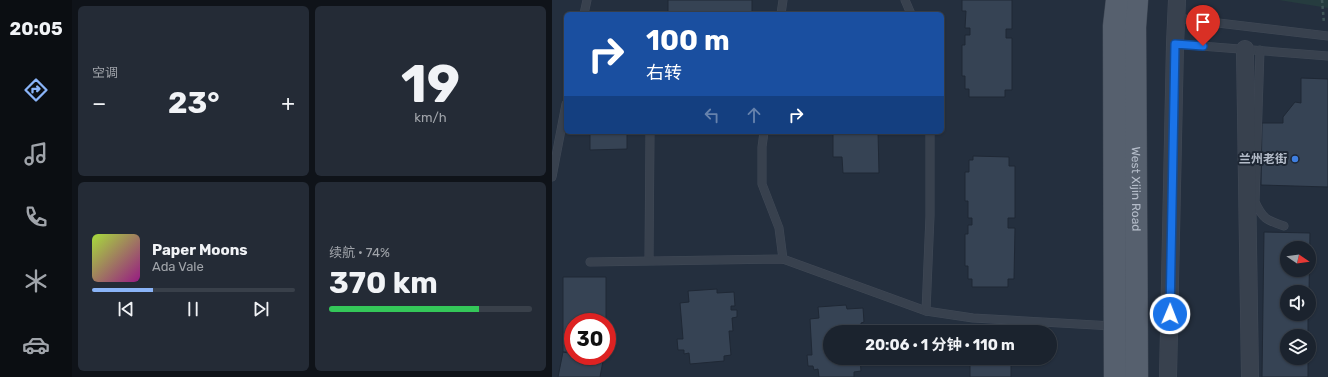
<!DOCTYPE html>
<html lang="zh">
<head>
<meta charset="utf-8">
<style>
  :root { --surface:#1b232e; --page:#242b36; --text:#f1f3f6; --muted:#a0a4aa; --line:#39404a; --accent:#8ab4f8 }
  body { margin:0; font-family:Rubik,"Noto Sans SC",sans-serif; background:var(--page); color:var(--text); height:100vh; display:flex; flex-direction:column; font-size:15px; white-space:nowrap }
  * { box-sizing:border-box; margin:0 }
  p { font-size:13px; color:var(--muted) }
  .icon { flex:none; width:22px; height:22px; fill:none; stroke:currentColor; stroke-width:2; stroke-linecap:round; stroke-linejoin:round }
  .map { position:relative; flex:1; overflow:hidden }
  .side { display:flex; flex-direction:column; gap:6px; padding:6px; background:#0f1319; width:480px }
  .side>* { flex:none }
  .hud { position:absolute; left:12px; top:12px; width:380px; height:122px; border-radius:6px; box-shadow:0 1px 3px #0004,0 0 0 1px var(--line); background:#1a4fa0; color:#fff; overflow:hidden }
  .needle { width:26px; rotate:103deg }
  .fabs { position:absolute; left:728px; top:241px; display:grid; gap:8px }
  .fabs a { display:grid; place-items:center; width:36px; height:36px; border-radius:50%; background:var(--surface); box-shadow:0 1px 3px #0004,0 0 0 1px var(--line); font-size:20px }
  .speed { position:absolute; left:12px; top:313px; display:flex; gap:8px; font-size:20px; font-weight:700; text-align:center }
  .speed>* { display:grid; place-content:center; width:52px; height:52px; border-radius:50%; background:var(--surface); box-shadow:0 1px 3px #0004,0 0 0 1px var(--line); line-height:1 }
  .speed .limit { border:6px solid #d22; background:#fff; color:#111 }
  .pin { position:absolute; display:grid; place-items:center; width:34px; height:34px; color:#fff; margin:-41px -17px; border-radius:50% 50% 50% 0; rotate:-45deg; box-shadow:0 0 4px #0007 }
  .pin .icon { rotate:45deg }
  .me { position:absolute; width:44px; margin:-22px; rotate:1deg; stroke-linejoin:round; filter:drop-shadow(0 0 3px #0008) }
  .turn { display:flex; align-items:center; gap:14px; height:84px; padding:0 16px; font-size:18px }
  .turn .icon { width:52px; height:52px; stroke-width:2.5 }
  .turn b { display:block; font-size:28px; line-height:34px }
  .lanes { display:flex; align-items:center; height:38px; padding:0 16px; background:#0003; justify-content:center; gap:20px; direction:ltr }
  .lanes .off { opacity:.35 }
  .big { font-size:30px; font-weight:700; line-height:1.1 }
  .side .card { flex:1; display:flex; flex-direction:column; justify-content:center; gap:6px; min-width:0; padding:0 14px; border-radius:6px; background:var(--page) }
  .side .dial { align-items:center; gap:0 }
  .dial b { font-size:52px; line-height:1 }
  .song { display:flex; align-items:center; gap:12px }
  .cover { width:48px; height:48px; border-radius:6px; background:linear-gradient(135deg,hsl(80 70% 55%),hsl(310 70% 35%)) }
  .played { height:4px; border-radius:2px; background:linear-gradient(90deg,var(--accent) 30%,var(--line) 30%) }
  .keys { display:flex; justify-content:space-around; direction:ltr }
  .heat { display:flex; justify-content:space-between; align-items:center; font-size:22px; direction:ltr }
  .charge { height:6px; border-radius:3px; background:linear-gradient(90deg,#34c759 74%,var(--line) 0) }
  .side .tiles { flex:1; display:grid; gap:6px; grid-template-columns:repeat(2,1fr) }
  .trip { position:absolute; left:271px; top:325px; width:234px; height:40px; border-radius:20px; background:var(--surface); box-shadow:0 1px 3px #0004,0 0 0 1px var(--line); font-weight:700; line-height:40px; text-align:center }
  main { display:flex; flex:1; min-height:0 }
  .tab-bar { display:flex; flex-direction:column; width:72px; justify-content:space-around; align-items:center; background:#0b0e12; color:var(--muted) }
  .tab-bar .icon { width:28px; height:28px }
  .tab-bar .current { color:var(--accent) }
  .tab-bar b { font-size:18px; color:var(--text) }
  .map>svg:first-child { display:block }
</style>
</head>
<body>
<main>
<nav class="tab-bar">
<b>20:05</b>
<svg class="icon current" aria-label="directions" viewBox="0 0 24 24"><path d="M12 3l9 9-9 9-9-9zM9 14v-3h6M13 9l2 2-2 2"/></svg>
<svg class="icon" aria-label="music" viewBox="0 0 24 24"><path d="M9 18V5l10-2v13"/><circle cx="6" cy="18" r="3"/><circle cx="16" cy="16" r="3"/></svg>
<svg class="icon" aria-label="phone" viewBox="0 0 24 24"><path d="M5 4h4l2 5-3 2q2 4 5 5l2-3 5 2v4C11 20 4 13 5 4z"/></svg>
<svg class="icon" aria-label="climate" viewBox="0 0 24 24"><path d="M12 3v18M4 7l16 10M4 17L20 7"/></svg>
<svg class="icon" aria-label="car" viewBox="0 0 24 24"><path d="M5 17H2v-5l4-1 3-4h7l3 4 3 1v5h-3M9 17h6M6 11h13"/><circle cx="7" cy="17" r="2"/><circle cx="17" cy="17" r="2"/></svg>
</nav>
<section class="side">
<div class="tiles">
<div class="card"><p>空调</p>
<div class="heat"><a>−</a><b class="big">23°</b><a>+</a></div>
</div>
<div class="card dial"><b>19</b><p>km/h</p></div>
<div class="card">
<div class="song"><i class="cover"></i><div><b>Paper Moons</b><p>Ada Vale</p></div></div>
<div class="played"></div>
<div class="keys"><svg class="icon" aria-label="previous" viewBox="0 0 24 24"><path d="M18 5L8 12l10 7zM5 5v14"/></svg><svg class="icon" aria-label="pause" viewBox="0 0 24 24"><path d="M8 5v14M16 5v14"/></svg><svg class="icon" aria-label="next" viewBox="0 0 24 24"><path d="M6 5l10 7-10 7zM19 5v14"/></svg></div>
</div>
<div class="card"><p>续航 · 74%</p><b class="big">370 km</b><div class="charge"></div></div>
</div>
</section>
<div class="map">
<svg width="776" height="377" viewBox="0 0 776 377">
  <rect width="100%" height="100%" fill="#242f3e"/>
  <!-- green -->
  <polygon fill="#263c3f" points="727,0 776,0 776,8"/>
  <!-- building -->
  <g fill="#364354" stroke="#1f2835" fill-rule="evenodd">
    <rect x="116" y="0" width="84" height="14"/>
    <polygon points="410,0 460,0 460,29 454,29 454,38 460,38 460,90 453,90 453,97 417,97 417,89 413,89 413,76 410,76 410,45 413,45 413,35 418,35 418,28 413,28 414,11 410,11"/>
    <polygon points="749,78 776,79 776,187 709,185 710,123 731,123 731,117 743,102 749,103"/>
    <polygon points="38,132 75,132 75,149 38,150"/>
    <polygon points="281,132 326,132 327,173 291,173 290,157 281,157"/>
    <polygon points="421,156 457,157 457,166 463,166 463,218 456,218 456,228 463,228 462,279 456,279 456,287 420,287 420,279 416,279 416,266 413,266 413,234 416,234 416,225 420,225 420,218 416,218 416,201 413,201 413,172 417,172 417,160 421,160"/>
    <path d="M712 232 758 233 757 292H735V314H756V336H735V358H756V377H710ZM735 248H757V270H735Z"/>
    <polygon points="11,277 54,277 54,322 21,322 21,352 11,352"/>
    <polygon points="165,289 165,293 182,292 183,306 179,306 179,310 185,310 185,317 180,318 181,331 177,331 179,355 172,356 172,361 138,364 137,353 132,354 132,350 126,350 125,339 131,339 128,303 137,302 136,291"/>
    <polygon points="294,305 295,309 311,308 312,322 309,323 309,326 314,326 315,332 278,332 278,358 308,358 309,371 302,372 302,377 267,377 266,369 262,370 261,366 256,366 255,355 260,355 258,319 267,318 266,307"/>
    <polygon points="11,352 21,354 21,356 29,356 51,361 48,377 6,377"/>
    <rect x="418" y="358" width="41" height="19"/>
  </g>
  <g fill="none" stroke-linecap="round" stroke-linejoin="round">
    <!-- lane casing -->
    <g stroke="#414a57" stroke-width="9">
      <g id="lane">
        <polyline points="353,0 359,14"/>
        <polyline points="32,14 35,0"/>
        <polyline points="229,14 231,0"/>
        <polyline points="624,18 776,36"/>
        <polyline points="623,44 776,56"/>
        <path d="M708 50 703 202C711 219 714 220 732 226"/>
        <polyline points="212,132 210,147 210,184 227,228 231,259"/>
        <polyline points="0,177 14,104"/>
        <polyline points="97,260 98,132"/>
        <polyline points="38,262 231,259 374,311 421,318 561,326"/>
        <polyline points="374,311 378,216 378,132"/>
      </g>
    </g>
    <!-- street casing -->
    <g stroke="#414a57" stroke-width="18">
      <g id="street">
        <polyline points="693,49 698,377"/>
        <polyline points="616,377 623,44 625,0"/>
      </g>
    </g>
    <!-- primary casing -->
    <g stroke="#414a57" stroke-width="23">
      <g id="primary">
        <path id="s1" d="M585 0 583 27 585 377"/>
        <polyline points="563,377 562,26 565,0"/>
      </g>
    </g>
    <!-- path -->
    <polyline stroke="#3f5557" stroke-width="2.5" stroke-dasharray="3 3" stroke-linecap="butt" points="770,0 772,23"/>
    <!-- lane -->
    <use href="#lane" stroke="#38414e" stroke-width="8"/>
    <!-- street -->
    <use href="#street" stroke="#38414e" stroke-width="17"/>
    <!-- primary -->
    <use href="#primary" stroke="#56606e" stroke-width="22"/>
  </g>
  <g fill="none" stroke-linecap="round" stroke-linejoin="round">
    <!-- route casing -->
    <g stroke="#114b97" stroke-width="10">
      <polyline id="route" points="618,314 623,44 651,46"/>
    </g>
    <!-- route -->
    <use href="#route" stroke="#1a73e8" stroke-width="7"/>
  </g>
  <!-- markers -->
  <circle fill="#3f7fe0" stroke="#1d2633" stroke-width="1.5" cx="743" cy="159" r="4"/>
  <g text-anchor="middle" stroke-width="4" stroke-linejoin="round" paint-order="stroke">
    <!-- poi labels -->
    <g font-size="12" font-weight="bold" fill="#b4bcc9" stroke="#1d2633" text-anchor="end">
      <text x="735" y="163">兰州老街</text>
    </g>
    <!-- street labels -->
    <g font-size="12" fill="#b4bcc9" stroke="#1d2633">
      <text dy="4" stroke="none"><textPath href="#s1" startOffset="189">West Xijin Road</textPath></text>
    </g>
  </g>
</svg>
<div class="fabs">
<a><svg class="needle" viewBox="-14 -14 28 28"><path d="M0-13l5 13h-10z" fill="#e53935"/><path d="M0 13l5-13h-10z" fill="#a0a4aa"/></svg></a>
<a><svg class="icon" aria-label="sound" viewBox="0 0 24 24"><path d="M4 9h4l5-4v14l-5-4H4zM17 9q2 3 0 6"/></svg></a>
<a><svg class="icon" aria-label="layers" viewBox="0 0 24 24"><path d="M12 4l9 5-9 5-9-5zM3 14l9 5 9-5"/></svg></a>
</div>
<div class="speed"><div class="limit">30</div></div>
<div class="pin" style="left:651px;top:46px;background:#d93025"><svg class="icon" aria-label="arrive" viewBox="0 0 24 24"><path d="M6 21V4h12l-3 4 3 4H6"/></svg></div>
<svg class="me" style="left:618px;top:314px" viewBox="-20 -20 40 40"><circle r="17" fill="#1a73e8" stroke="#fff" stroke-width="3"/><path d="M0-11L8 9 0 5-8 9z" fill="#fff"/></svg>
<div class="trip">20:06 · 1 分钟 · 110 m</div>
<div class="hud">
<div class="turn"><svg class="icon" aria-label="right" viewBox="0 0 24 24"><path d="M7 20v-9h11M14 6l5 5-5 5"/></svg><div><b>100 m</b>右转</div></div>
<div class="lanes"><svg class="icon off" aria-label="left" viewBox="0 0 24 24"><path d="M17 20v-9H6M10 6l-5 5 5 5"/></svg><svg class="icon off" aria-label="ahead" viewBox="0 0 24 24"><path d="M12 20V5M6 11l6-6 6 6"/></svg><svg class="icon" aria-label="right" viewBox="0 0 24 24"><path d="M7 20v-9h11M14 6l5 5-5 5"/></svg></div>
</div>
</div>
</main>
</body>
</html>
